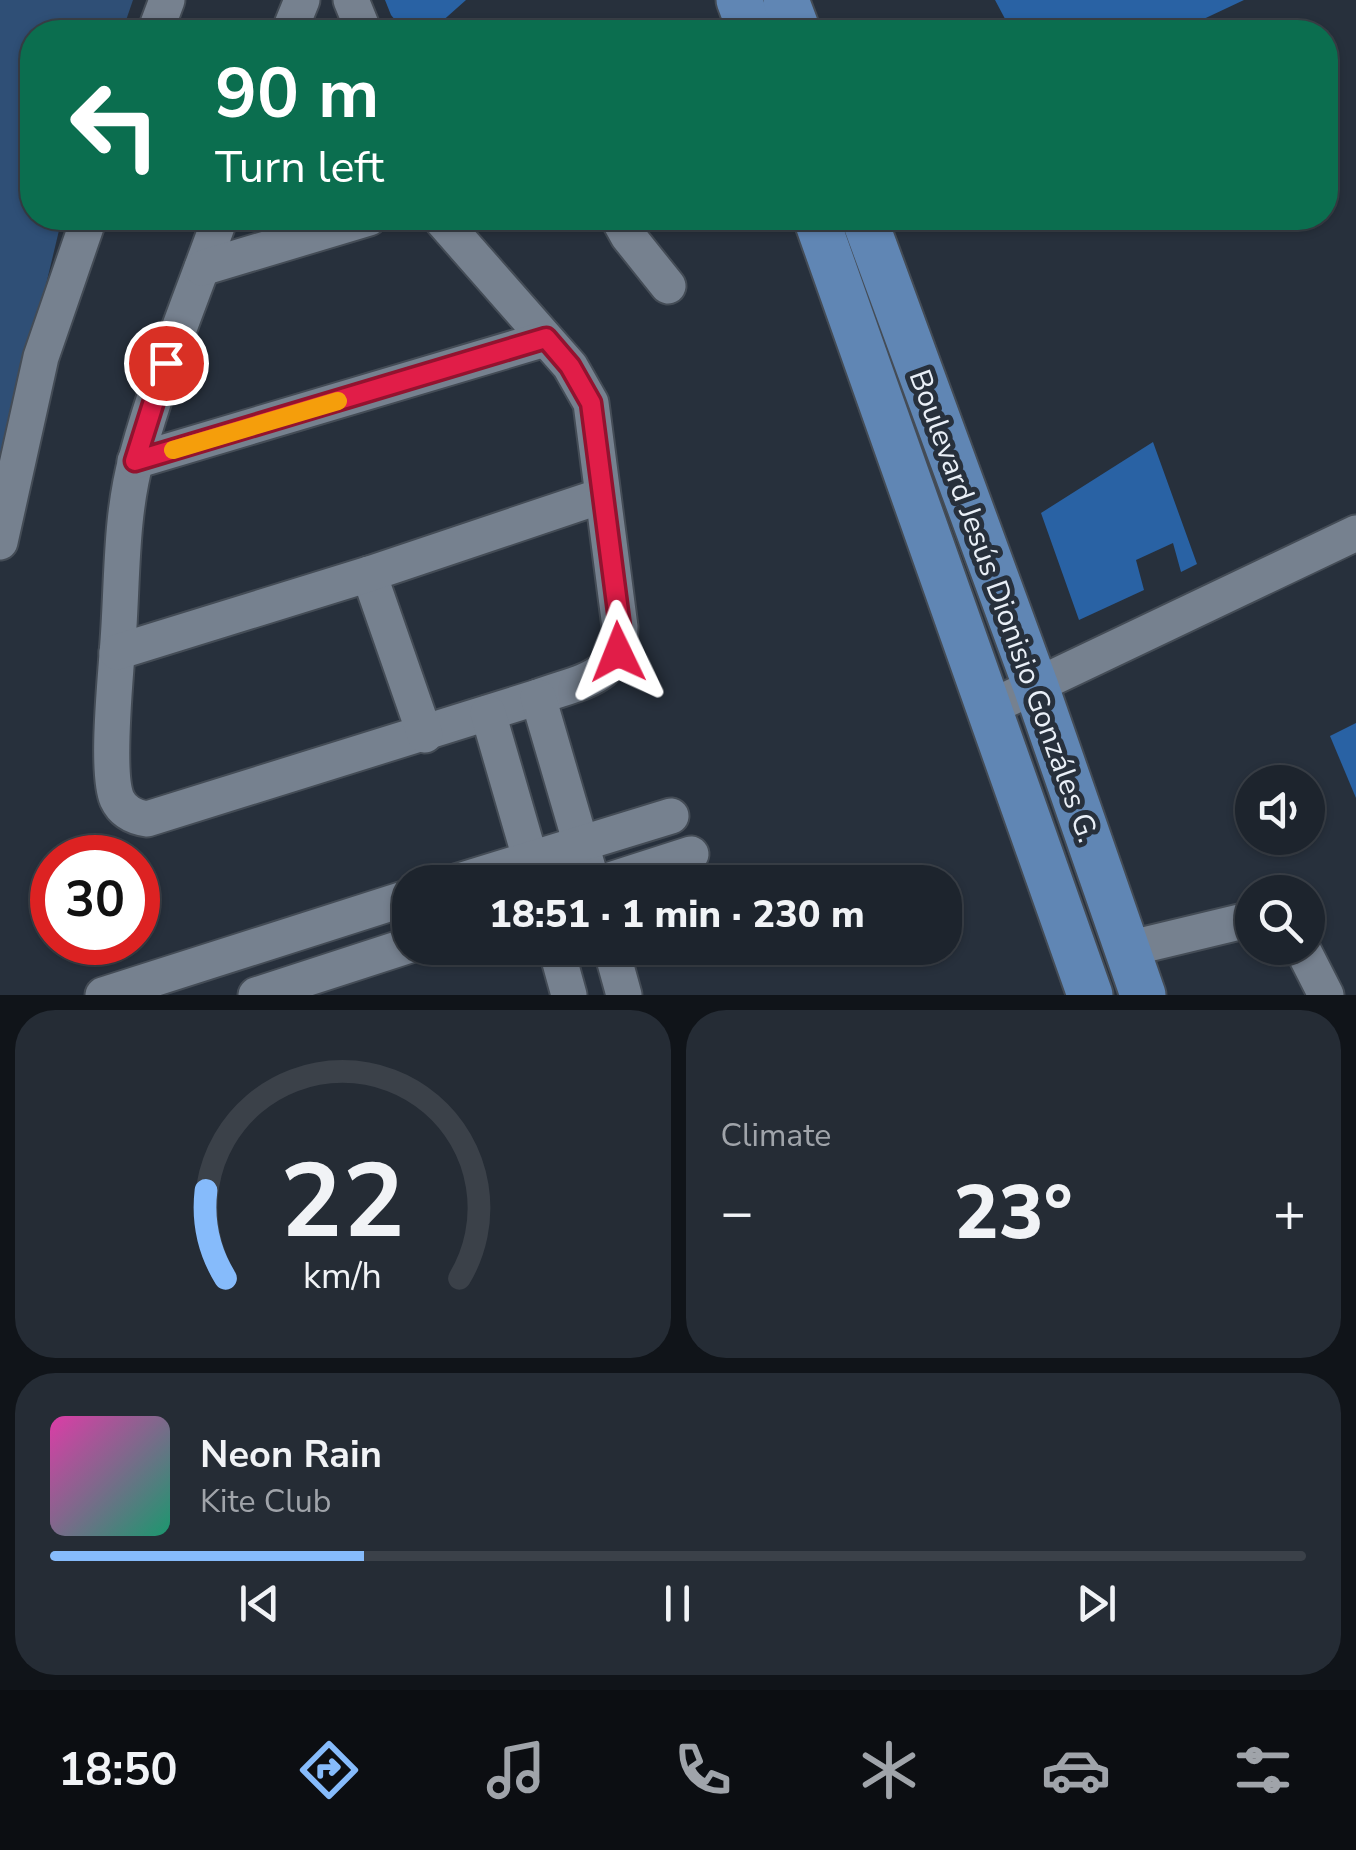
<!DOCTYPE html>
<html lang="en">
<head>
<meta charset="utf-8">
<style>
  :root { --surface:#1d242d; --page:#252c35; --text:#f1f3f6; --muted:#a0a4aa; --line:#3b4149; --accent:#86bbfb }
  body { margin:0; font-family:"Nunito Sans",sans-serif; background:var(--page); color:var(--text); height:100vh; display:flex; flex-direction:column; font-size:38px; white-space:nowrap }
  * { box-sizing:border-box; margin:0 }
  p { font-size:32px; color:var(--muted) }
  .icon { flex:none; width:55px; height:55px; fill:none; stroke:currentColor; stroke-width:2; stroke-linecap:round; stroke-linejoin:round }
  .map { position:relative; height:995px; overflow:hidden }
  .sheet { display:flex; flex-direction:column; gap:15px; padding:15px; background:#101419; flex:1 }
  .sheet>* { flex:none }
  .top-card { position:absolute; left:20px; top:20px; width:1318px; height:210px; border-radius:40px; box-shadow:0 2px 8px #0004,0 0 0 2px var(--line); background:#0b6e4f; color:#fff; overflow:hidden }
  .controls { position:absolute; left:1235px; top:765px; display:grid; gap:20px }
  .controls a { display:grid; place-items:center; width:90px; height:90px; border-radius:50%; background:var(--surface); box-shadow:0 2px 8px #0004,0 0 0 2px var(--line); font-size:50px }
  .speed { position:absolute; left:30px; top:835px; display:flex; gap:20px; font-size:50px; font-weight:700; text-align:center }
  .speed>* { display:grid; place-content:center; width:130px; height:130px; border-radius:50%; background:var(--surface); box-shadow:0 2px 8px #0004,0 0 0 2px var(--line); line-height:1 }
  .speed .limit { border:15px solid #d22; background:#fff; color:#111 }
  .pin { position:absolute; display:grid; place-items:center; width:85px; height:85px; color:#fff; margin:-42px; border:5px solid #fff; border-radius:50%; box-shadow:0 2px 10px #0007 }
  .me { position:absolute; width:110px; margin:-55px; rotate:358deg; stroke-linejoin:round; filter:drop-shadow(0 0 8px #0008) }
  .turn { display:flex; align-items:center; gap:35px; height:210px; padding:0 30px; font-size:45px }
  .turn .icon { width:130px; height:130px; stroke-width:2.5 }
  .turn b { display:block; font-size:70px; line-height:85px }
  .big { font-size:75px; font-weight:800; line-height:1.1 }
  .sheet .widget { flex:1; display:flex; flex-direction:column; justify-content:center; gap:15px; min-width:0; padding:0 35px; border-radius:40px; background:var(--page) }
  .sheet .dial { align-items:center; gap:0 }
  .dial svg { height:260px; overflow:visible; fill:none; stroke:var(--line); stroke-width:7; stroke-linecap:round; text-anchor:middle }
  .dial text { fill:var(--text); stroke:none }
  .song { display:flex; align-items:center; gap:30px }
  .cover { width:120px; height:120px; border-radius:15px; background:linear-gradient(135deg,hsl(320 70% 55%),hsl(160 70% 35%)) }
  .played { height:10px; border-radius:5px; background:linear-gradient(90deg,var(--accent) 25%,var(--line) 25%) }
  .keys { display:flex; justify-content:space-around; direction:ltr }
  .heat { display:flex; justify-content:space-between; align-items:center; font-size:55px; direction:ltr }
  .sheet .tiles { flex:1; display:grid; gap:15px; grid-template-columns:1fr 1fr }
  .widget:last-child { grid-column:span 2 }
  .trip { position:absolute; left:392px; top:865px; width:570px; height:100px; border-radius:40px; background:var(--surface); box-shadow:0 2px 8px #0004,0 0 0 2px var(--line); font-weight:800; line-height:100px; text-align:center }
  .tabs { display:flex; height:160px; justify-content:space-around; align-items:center; background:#0c0e12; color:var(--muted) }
  .tabs .icon { width:70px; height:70px }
  .tabs .active { color:var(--accent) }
  .tabs b { font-size:45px; color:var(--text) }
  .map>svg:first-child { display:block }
</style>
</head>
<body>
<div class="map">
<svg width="1356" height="995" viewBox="0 0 1356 995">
  <rect width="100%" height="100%" fill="#27303c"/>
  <!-- green -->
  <polygon fill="#2f4f76" points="0,0 133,0 122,32 32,32 32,218 62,218 0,476"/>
  <!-- building -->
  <g fill="#2962a4">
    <polygon points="385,0 466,0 430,32 405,32 391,15"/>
    <polygon points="995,0 1244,0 1176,32 1012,32"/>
    <polygon points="1153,442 1197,564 1181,572 1173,543 1136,560 1144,590 1079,620 1041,513"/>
    <polygon points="1356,723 1356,798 1330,736"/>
  </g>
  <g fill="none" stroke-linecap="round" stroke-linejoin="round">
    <!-- minor casing -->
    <g stroke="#444c56" stroke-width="39">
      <g id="minor">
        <polyline points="351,0 364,32"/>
        <polyline points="155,32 167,0"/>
        <polyline points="289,32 302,0"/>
        <path d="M220 218C192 297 159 375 137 456 119 520 123 588 117 654 115 684 106 773 117 799 123 812 134 817 147 819L538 697C580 681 620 680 620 627L591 403 570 366 440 218"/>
        <polyline points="618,218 628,236 668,286"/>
        <polyline points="202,268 369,218"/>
        <polyline points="135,461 545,339"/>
        <polyline points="0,542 41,357 89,218"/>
        <polyline points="369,574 425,735"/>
        <polyline points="117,652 369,574 601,496"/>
        <polyline points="538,697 592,882"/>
        <polyline points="987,709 1356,533"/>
        <polyline points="488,713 537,882"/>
        <polyline points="456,882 671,816"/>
        <polyline points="604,882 691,854"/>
        <polyline points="556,948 569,995"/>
        <polyline points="611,948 624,995"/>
        <polyline points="1302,948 1326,995"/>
        <polyline points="1127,949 1252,919"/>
        <polyline points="103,995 410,897"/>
        <polyline points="256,995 410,945"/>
      </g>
    </g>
    <!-- major casing -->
    <g stroke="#444c56" stroke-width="49">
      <g id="major">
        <polyline points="739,0 751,32"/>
        <polyline points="786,0 798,32"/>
        <polyline points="816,218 1090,995"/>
        <polyline points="864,218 1036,687 1143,995"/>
      </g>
    </g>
    <!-- minor -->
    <use href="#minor" stroke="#76818f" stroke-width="35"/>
    <!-- major -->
    <use href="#major" stroke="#6086b4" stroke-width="45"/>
  </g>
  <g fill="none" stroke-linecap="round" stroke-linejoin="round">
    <!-- route casing -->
    <g stroke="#92132f" stroke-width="25">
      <polyline id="route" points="166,363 135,461 546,338 570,366 591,403 620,627 618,652"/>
    </g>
    <!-- route -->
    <use href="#route" stroke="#e11d48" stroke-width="18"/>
    <!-- slow -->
    <polyline stroke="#f59e0b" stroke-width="18" points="173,450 338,401"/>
  </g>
  <g text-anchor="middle" stroke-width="10" stroke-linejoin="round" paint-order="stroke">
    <!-- street labels -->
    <g font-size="30" fill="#e9eff7" stroke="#27303c">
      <text transform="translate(1004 606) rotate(70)" y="10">Boulevard Jesús Dionisio Gonzáles G.</text>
    </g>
  </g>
</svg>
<div class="controls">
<a><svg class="icon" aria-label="sound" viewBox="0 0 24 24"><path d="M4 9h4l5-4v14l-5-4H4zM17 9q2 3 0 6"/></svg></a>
<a><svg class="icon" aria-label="search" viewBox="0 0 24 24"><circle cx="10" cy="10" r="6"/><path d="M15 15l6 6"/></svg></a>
</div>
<div class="speed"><div class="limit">30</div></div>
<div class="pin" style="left:166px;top:363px;background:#d93025"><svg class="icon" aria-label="arrive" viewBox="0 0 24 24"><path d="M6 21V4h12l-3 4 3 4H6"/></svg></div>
<svg class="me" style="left:618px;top:652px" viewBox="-20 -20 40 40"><path d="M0-17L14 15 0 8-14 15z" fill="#e11d48" stroke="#fff" stroke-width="4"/></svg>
<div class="trip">18:51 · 1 min · 230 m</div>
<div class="top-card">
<div class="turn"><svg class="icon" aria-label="left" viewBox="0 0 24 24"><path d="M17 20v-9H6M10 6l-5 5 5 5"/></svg><div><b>90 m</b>Turn left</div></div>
</div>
</div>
<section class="sheet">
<div class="tiles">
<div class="widget dial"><svg viewBox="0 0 100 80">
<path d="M14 69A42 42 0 1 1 86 69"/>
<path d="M14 69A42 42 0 0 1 8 42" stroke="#86bbfb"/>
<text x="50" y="56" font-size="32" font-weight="700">22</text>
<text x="50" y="72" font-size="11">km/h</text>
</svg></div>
<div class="widget"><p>Climate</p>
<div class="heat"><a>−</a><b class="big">23°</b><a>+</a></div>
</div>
<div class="widget">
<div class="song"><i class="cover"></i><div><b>Neon Rain</b><p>Kite Club</p></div></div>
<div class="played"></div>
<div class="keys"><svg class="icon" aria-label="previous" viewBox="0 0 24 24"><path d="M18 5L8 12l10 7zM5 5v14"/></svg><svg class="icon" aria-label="pause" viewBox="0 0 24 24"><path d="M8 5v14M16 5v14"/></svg><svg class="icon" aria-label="next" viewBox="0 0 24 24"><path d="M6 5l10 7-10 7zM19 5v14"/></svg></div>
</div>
</div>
</section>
<nav class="tabs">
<b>18:50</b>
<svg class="icon active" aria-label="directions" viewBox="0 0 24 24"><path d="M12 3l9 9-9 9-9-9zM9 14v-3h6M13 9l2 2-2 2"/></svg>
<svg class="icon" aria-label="music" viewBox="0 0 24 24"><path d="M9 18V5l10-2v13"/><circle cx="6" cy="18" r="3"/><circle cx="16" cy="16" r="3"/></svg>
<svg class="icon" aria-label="phone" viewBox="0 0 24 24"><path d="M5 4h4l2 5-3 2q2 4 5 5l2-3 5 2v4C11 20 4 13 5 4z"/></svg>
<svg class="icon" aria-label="climate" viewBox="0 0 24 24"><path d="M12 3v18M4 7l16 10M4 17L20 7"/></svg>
<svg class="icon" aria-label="car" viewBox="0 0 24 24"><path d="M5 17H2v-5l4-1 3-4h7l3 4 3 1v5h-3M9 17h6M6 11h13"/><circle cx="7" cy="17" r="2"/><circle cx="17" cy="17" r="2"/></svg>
<svg class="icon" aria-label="filters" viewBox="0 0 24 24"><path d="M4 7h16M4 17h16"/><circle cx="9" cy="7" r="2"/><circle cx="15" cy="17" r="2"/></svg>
</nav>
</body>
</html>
